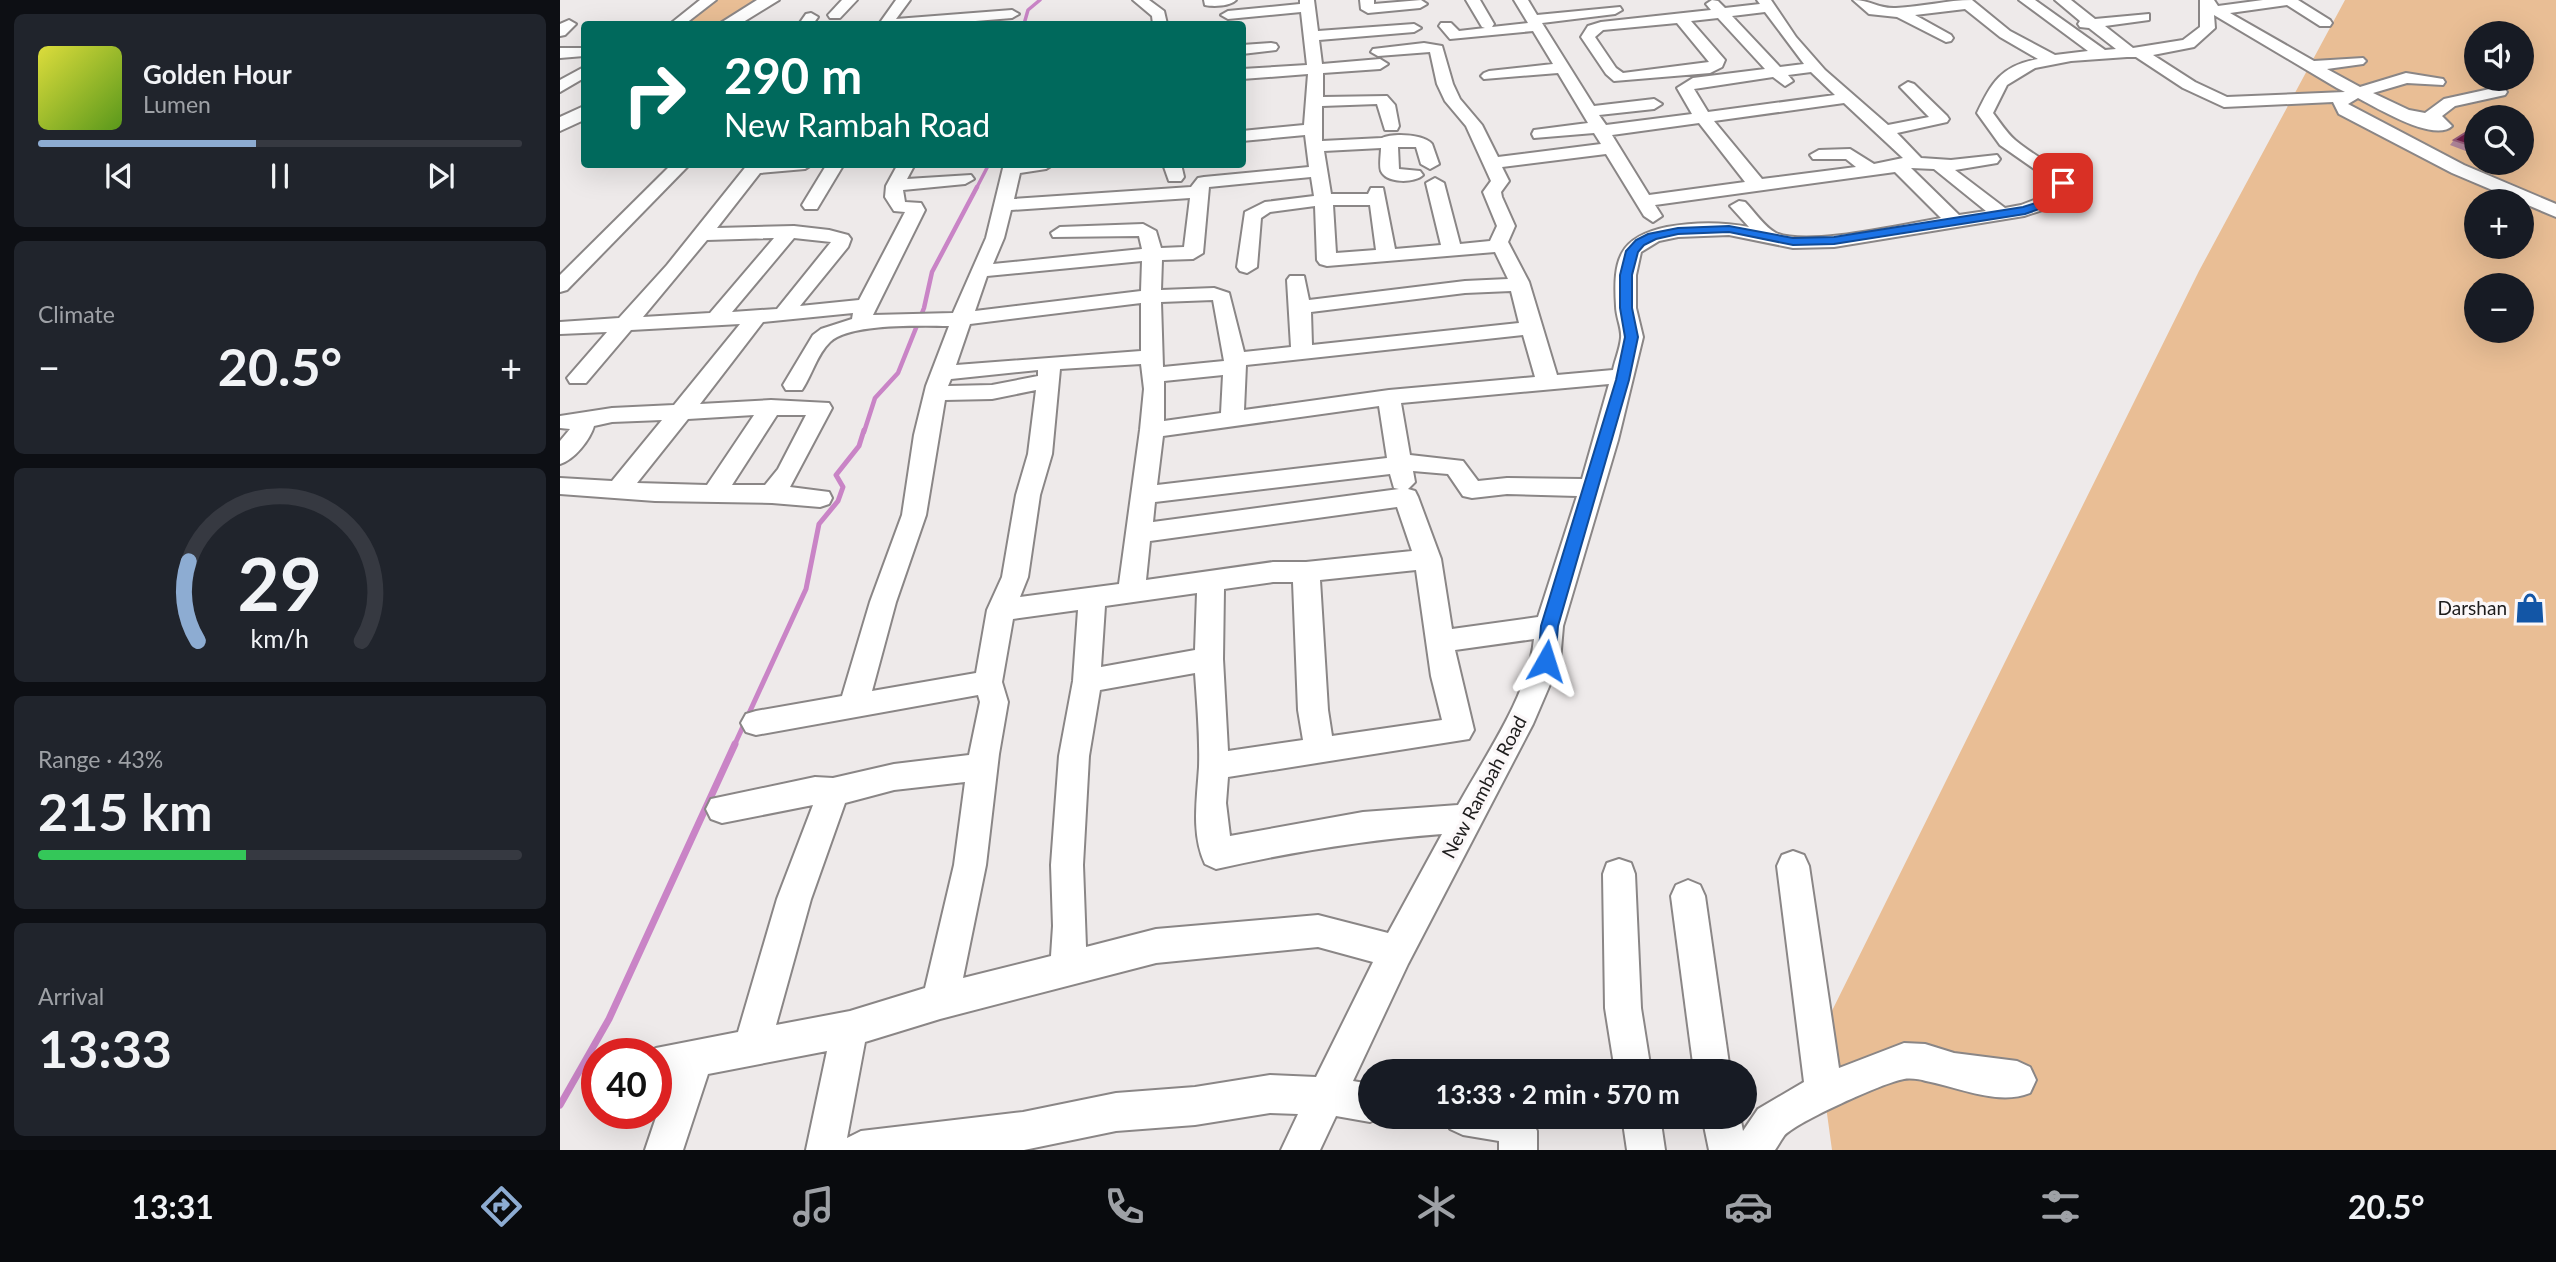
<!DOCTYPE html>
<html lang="en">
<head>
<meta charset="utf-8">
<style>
  :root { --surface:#171b24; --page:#20242c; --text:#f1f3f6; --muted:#9ea1a6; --line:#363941; --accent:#8dacd2 }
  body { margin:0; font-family:Lato,sans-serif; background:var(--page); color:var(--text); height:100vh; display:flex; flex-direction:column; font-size:26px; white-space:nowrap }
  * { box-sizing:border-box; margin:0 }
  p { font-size:23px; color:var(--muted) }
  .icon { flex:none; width:38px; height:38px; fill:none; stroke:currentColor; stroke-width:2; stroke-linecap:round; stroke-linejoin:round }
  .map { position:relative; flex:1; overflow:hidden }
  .sheet { display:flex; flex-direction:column; gap:14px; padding:14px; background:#0d0f14; width:560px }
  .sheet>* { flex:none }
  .top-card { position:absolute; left:21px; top:21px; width:665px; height:147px; border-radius:7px; box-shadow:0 7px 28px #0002; background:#00695c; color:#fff; overflow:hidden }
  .buttons { position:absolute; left:1904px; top:21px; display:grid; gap:14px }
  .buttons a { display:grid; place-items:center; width:70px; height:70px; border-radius:50%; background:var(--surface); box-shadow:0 7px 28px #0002; font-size:35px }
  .speed { position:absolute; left:21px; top:1038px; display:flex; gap:14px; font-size:35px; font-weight:700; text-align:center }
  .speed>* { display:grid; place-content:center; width:91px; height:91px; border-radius:50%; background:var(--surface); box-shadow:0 7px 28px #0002; line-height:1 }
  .speed .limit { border:10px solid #d22; background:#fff; color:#111 }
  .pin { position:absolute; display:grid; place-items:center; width:60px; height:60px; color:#fff; margin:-30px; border-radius:14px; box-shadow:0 4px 10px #0006 }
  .me { position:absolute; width:77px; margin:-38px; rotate:6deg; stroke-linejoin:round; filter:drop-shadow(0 0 5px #0008) }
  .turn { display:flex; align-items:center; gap:24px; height:147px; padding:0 28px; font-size:32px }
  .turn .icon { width:91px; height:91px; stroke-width:2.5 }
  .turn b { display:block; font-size:49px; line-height:60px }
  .big { font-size:52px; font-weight:700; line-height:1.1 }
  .sheet .card { flex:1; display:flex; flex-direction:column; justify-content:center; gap:10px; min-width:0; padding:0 24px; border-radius:10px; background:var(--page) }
  .sheet .dial { align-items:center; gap:0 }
  .dial svg { height:182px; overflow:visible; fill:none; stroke:var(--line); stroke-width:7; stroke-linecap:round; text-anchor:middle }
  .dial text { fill:var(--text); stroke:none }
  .song { display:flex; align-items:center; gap:21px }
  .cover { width:84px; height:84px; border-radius:10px; background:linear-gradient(135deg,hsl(60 70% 55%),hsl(90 70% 35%)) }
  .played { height:7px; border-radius:4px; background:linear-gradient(90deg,var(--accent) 45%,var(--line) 45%) }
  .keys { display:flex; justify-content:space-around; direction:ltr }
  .heat { display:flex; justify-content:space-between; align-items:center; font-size:38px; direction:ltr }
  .charge { height:10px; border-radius:5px; background:linear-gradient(90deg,#34c759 43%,var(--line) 0) }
  .trip { position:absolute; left:798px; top:1059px; width:399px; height:70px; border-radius:35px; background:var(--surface); box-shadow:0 7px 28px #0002; font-weight:700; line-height:70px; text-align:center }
  .tabs { display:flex; height:112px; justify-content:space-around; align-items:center; background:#090b0e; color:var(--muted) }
  .tabs .icon { width:49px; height:49px }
  .tabs .current { color:var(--accent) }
  .tabs b { font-size:32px; color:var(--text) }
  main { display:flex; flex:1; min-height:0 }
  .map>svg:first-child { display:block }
</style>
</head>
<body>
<main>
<section class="sheet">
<div class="card">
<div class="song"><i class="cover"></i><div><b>Golden Hour</b><p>Lumen</p></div></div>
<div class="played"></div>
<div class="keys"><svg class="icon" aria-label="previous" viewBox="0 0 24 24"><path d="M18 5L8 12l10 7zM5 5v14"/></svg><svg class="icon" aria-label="pause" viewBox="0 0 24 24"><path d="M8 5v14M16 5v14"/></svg><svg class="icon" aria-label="next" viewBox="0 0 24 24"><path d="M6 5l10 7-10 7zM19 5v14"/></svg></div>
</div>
<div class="card"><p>Climate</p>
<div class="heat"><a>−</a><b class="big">20.5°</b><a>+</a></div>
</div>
<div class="card dial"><svg viewBox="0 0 100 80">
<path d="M14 69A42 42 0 1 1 86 69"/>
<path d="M14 69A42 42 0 0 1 10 34" stroke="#8dacd2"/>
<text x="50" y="56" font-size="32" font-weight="700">29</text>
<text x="50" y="72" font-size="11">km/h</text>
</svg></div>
<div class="card"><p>Range · 43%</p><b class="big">215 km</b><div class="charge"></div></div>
<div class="card"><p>Arrival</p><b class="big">13:33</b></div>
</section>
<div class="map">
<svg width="1996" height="1150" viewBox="0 0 1996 1150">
  <rect width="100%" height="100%" fill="#eeeaea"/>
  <!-- green -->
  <g fill="#e9be95" fill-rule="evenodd">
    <polygon points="151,0 207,0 165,24 119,24"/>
    <path d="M1785 0H1996V1150H1272L1257 1041 1639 271ZM1916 33H1962V79H1916ZM1916 117H1962V163H1916ZM1916 201H1962V247H1916ZM1916 285H1962V331H1916Z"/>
  </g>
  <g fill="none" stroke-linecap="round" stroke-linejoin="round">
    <!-- stream-far3 -->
    <g stroke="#c984c6" stroke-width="3.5">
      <polyline points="464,24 468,10 480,0"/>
      <polyline points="416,189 429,164"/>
    </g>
    <!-- stream-far2 -->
    <polyline stroke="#c984c6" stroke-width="4.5" points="304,432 315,398 338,373 364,308 372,272 417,187"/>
    <!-- stream-far1 -->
    <polyline stroke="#c984c6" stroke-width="5" points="174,746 246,589 259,524 278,501 283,487 276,475 299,446 304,430"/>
    <!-- stream -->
    <polyline stroke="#c984c6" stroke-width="7" points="0,1105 49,1019 175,744"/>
    <!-- minor casing -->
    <g stroke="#8a8686" stroke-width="4">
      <g id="minor">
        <polygon points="140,0 156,0 125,24 110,24"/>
        <polygon points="282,0 297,0 280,18 270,18 268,15"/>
        <polygon points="336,0 350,0 336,19 452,10 459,14 452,18 379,24 319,24"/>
        <polygon points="573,0 589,0 604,11 607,24 593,24 592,16"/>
        <path d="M644 0H676C670 6 654 7 645 5Z"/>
        <path d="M740 0H754L758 31 854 24 861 28 854 32 759 40 762 64 820 59 828 64 820 69 763 73V97L827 96 835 105 839 126 837 130H825L817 104 762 106V141L822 138C833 133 864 134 872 144L879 164 870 169 861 164 856 147H838L839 169 860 171 863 175C855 183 827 184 821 171 819 165 821 154 821 148L764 151 771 194H808L811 188H823L835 249 881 245 866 183 875 178 884 183 900 244 930 241 937 226 923 192 931 181 906 126 885 101 877 84 870 52 818 56 811 52 813 49 864 43 882 46 893 84 900 99 922 125 938 157 1041 144 1034 133 974 138 972 134 974 130 1028 123 998 73 924 79 921 76 924 73 929 71 993 64 973 31 890 39 879 26 881 23H891L899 31 925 28 922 27 906 0H920L934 24 932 27 968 23 954 0H968L977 15 1060 7 1062 10 1055 14 982 23 1034 106 1094 99 1102 104 1094 109 1039 115 1046 125 1132 114 1117 88 1133 78 1205 69 1158 18 1131 21 1165 60 1162 67 1150 73 1054 81 1046 74 1021 37 1028 26 1041 22 1151 10 1146 4 1152 0 1158 1 1165 8 1200 4 1197 0H1211L1236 37 1265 70 1328 125 1369 117 1340 87 1348 82 1354 84 1387 116 1389 119 1387 122 1337 133 1361 158 1391 160 1437 155 1440 159 1437 163 1395 170 1445 208 1461 205 1498 191 1483 175 1440 145 1417 113C1432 82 1441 66 1478 59L1440 37 1405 9 1355 15 1391 35 1393 38 1391 41 1386 42 1337 17 1309 14 1293 0C1311 0 1318 9 1336 8 1361 7 1388 0 1412 0L1450 31 1495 55 1528 51 1459 0H1475L1545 50 1556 49 1529 28 1520 27 1518 24 1520 21 1495 0H1511L1535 19 1589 14V20L1545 26 1573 48 1623 40 1640 27V0H1654L1658 6 1703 0H1738L1770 20 1772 23 1770 26H1760L1727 5 1670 13 1754 61 1803 58 1806 61 1803 64 1767 69 1800 87 1846 73 1883 79 1885 82 1883 85 1847 83 1813 93 1849 110 1865 113 1884 99 1939 87 1945 89 1947 92 1945 95 1895 106 1882 116 1892 126C1875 143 1817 108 1798 98L1788 104 1904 165 1996 204V217L1892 173 1779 114 1773 102 1664 107 1623 88 1576 57H1567L1511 61 1475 68 1447 85 1433 113C1440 122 1446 132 1455 140 1476 158 1500 166 1516 191L1510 201 1464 216 1274 247 1233 248 1169 235 1118 237 1099 241 1081 252 1076 275V308L1083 337 1058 440 1003 626 1000 661 973 724 848 964 793 1081 810 1084V1116H823L810 1122 776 1116 760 1150H721L738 1114 710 1113 635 1125 556 1131 464 1150H246L267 1051 148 1074 123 1150H85L108 1082 96 1084V1054L83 1053 96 1048 178 1032 217 899 253 805 162 823 151 819 146 809 151 799 255 777 273 778 334 764 409 755 420 702 418 695 196 735 186 732 181 723 186 714 196 711 282 696 310 602 342 515 354 435 366 386 389 326C359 326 291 323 270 342 257 354 252 375 242 390H226L223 385 253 335 261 329 292 319 293 313 203 322 140 404 211 400 269 403 272 408 230 487 269 492 272 498 269 504 260 507 212 503 95 501 0 494V478L52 481 102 420 52 422 34 426C30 440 14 460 0 464V441L10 429 0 428V416L52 408 114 405 180 324 71 330 26 383H10L7 378 47 332 0 334V322L59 318 107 265 188 164H253L245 169 200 173 157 228 234 226 269 230 288 235 291 239 288 247 240 306 299 300 345 212 334 211 325 197 326 186 338 164H355L347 179 411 175 414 179 405 184 343 190 345 202 361 203 365 210 313 315 393 313 426 238 444 164H494L486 169 460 173 454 199 631 187 638 178 644 177 749 167 745 135 682 141V131L744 125 748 74 682 79V69L747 65 741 12 668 19 661 15 668 11 740 4ZM1205 12 1244 64 1220 67 1172 16ZM1654 15 1777 88 1785 92 1667 97 1635 82 1593 55 1634 47 1655 28ZM1117 23 1149 62 1063 73 1056 68 1035 37 1043 30ZM1251 72 1275 95 1148 112 1134 89 1213 77 1225 86 1233 81 1228 75ZM1284 103 1343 158 1314 164 1290 149 1259 150 1250 155 1253 159H1286L1296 167 1202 179 1154 121ZM1139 123 1185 182 1089 195 1052 135ZM1046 154 1084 216 1093 222 1102 216 1095 205 1335 172 1381 218C1345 224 1248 247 1216 233 1205 228 1194 211 1185 202L1179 201 1170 206 1189 227C1163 222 1134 222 1107 227 1059 237 1053 259 1056 306 1056 317 1062 328 1061 338 1060 349 1055 360 1053 370L997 375 969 282 948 242 955 226 942 197 941 192 949 181 942 167ZM1351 168 1374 169 1426 211 1399 215ZM751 177 754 196 705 202 685 212 677 267 680 271 687 273 697 267 701 218 710 212 755 206 757 260 760 264 767 266 935 252 948 279 905 281 749 300 744 276H730L727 280 731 347 684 352 669 293 654 288 601 290 602 260 633 259 643 253 649 187ZM630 198 624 247 601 248 596 231 583 224 500 227 491 233 493 237 579 236 582 249 433 264 444 238 451 210ZM773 205H810L816 250 776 253ZM214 238 150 313 83 317 147 240ZM234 238 271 242 217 309 172 312ZM582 261 581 291 415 311 427 276ZM951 291 959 323 752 345 751 312 905 293ZM653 300 664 361 603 367 601 302ZM581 303V351L396 365 410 324ZM963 335 975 377 829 390 684 410 686 365ZM581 364 584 389 580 430 559 584 460 597 468 577 480 495 492 454 500 369ZM478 370V376L432 385 388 386 391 379ZM663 375 661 413 604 421V381ZM1049 384 1022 479 947 478 918 481 903 461 850 455 841 403ZM476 390 468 454 456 495 442 577 427 610 416 673 312 691 336 602 366 515 385 400 432 399ZM819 406 827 458 597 485 603 436ZM194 415 147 485 77 483 128 419ZM217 415H246L218 469 205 485H172ZM853 471 888 474 903 496 912 498 947 494 1017 496 978 617 892 629 881 559 858 497 855 491 848 489 855 482ZM830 474 834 488 839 489 593 522 595 502ZM837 507 852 551 746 562H713L586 580 590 541ZM856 570 871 676 882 720 772 736 768 710 760 580ZM713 582H733L738 710 743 740 668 751 663 659 664 589ZM637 593 635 650 541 667 545 606ZM518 610 513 681 499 756 491 865 493 926 491 956 403 978 426 865 439 754 448 702 442 682 453 619ZM974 639C969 694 925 756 898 805L803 812 670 836 666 803 668 777 909 739 914 730 895 650ZM635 673C637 704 640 736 639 767 637 799 631 834 645 864L656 869C731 852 805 840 882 834L828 933 758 915 596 929 526 947 523 865 529 756 540 690ZM405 782 394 865 365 988 290 1011 216 1025 251 899 285 803 334 790ZM758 947 813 962 756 1077 710 1075 635 1087 556 1093 463 1112 301 1131 287 1138 305 1042 380 1019 596 963Z"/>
        <polygon points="800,0 814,0 814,4 861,0 867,4 860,8 808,13 801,9"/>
        <polygon points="251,13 258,17 253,24 239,24 246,14"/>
        <polygon points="9,20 16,24 5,35 0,36 0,24"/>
        <polygon points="711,43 716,44 718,47 716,50 682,54 682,45"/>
        <polygon points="0,48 24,48 24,56 0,58"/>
        <polygon points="24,67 24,78 0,92 0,80"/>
        <polygon points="112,164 130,164 7,290 0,292 0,275"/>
        <polygon points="267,164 284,164 257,209 245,209 242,205"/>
        <polygon points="603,164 621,164 624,177 621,181 609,181"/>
        <path d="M1233 851 1244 855 1249 866 1279 1068 1344 1043 1365 1044 1394 1053 1457 1061 1470 1067 1476 1080 1470 1093C1438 1106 1398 1087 1366 1081 1360 1079 1350 1078 1344 1079 1325 1082 1236 1122 1224 1136 1221 1140 1218 1146 1215 1150H1149L1142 1116H1180L1183 1131 1198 1109 1244 1082 1217 866 1222 855Z"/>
        <polygon points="1059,859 1071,863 1075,874 1081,1008 1091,1071 1055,1071 1045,1008 1043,874 1047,863"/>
        <polygon points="1128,880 1140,885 1145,896 1170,1071 1134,1071 1111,896 1116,885"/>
        <polygon points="884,1116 970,1116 977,1131 977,1150 939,1150 939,1141 903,1135 890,1129"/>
        <polygon points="1062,1116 1100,1116 1105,1150 1067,1150"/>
      </g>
    </g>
    <!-- major casing -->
    <g stroke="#8a8686" stroke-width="4">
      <g id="major">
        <polygon points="197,0 219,0 180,24 159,24"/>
        <polygon points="24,106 24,120 0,131 0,117"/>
      </g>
    </g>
    <!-- minor -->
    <use href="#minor" fill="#fff" fill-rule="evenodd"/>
    <!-- major -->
    <use href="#major" fill="#fff" fill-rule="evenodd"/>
  </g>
  <!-- wall -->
  <polygon fill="#ae8498" points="1916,126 1916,150 1911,153 1890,145 1894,140"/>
  <!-- building -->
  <polygon fill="#6e1d47" stroke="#945a78" stroke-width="2" points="1916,126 1916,147 1915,147 1894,140"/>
  <!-- route -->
  <polygon fill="#1a73e8" stroke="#114b97" stroke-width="2" points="1503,179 1507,180 1512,191 1508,199 1465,214 1274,244 1233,245 1169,232 1118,234 1096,239 1084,245 1078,252 1072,275 1072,308 1078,337 1069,380 998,626 995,661 992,666 980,666 978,661 981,626 1056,380 1065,337 1060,308 1060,275 1066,251 1076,240 1088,234 1118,228 1169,226 1233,238 1274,237 1463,207 1500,195 1497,183"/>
  <!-- icons -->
  <defs>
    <g id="shop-bare" transform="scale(2.415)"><path d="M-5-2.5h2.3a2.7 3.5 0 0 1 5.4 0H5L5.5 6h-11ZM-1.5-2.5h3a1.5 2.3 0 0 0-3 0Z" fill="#1356a6" stroke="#fbf7f8" stroke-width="2.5" paint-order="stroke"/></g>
  </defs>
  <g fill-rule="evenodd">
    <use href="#shop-bare" x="1970" y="608"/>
  </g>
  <g text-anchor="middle" stroke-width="7" stroke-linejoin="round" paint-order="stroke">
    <!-- poi labels -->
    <g font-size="19" fill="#1d1c1c" stroke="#fbf7f8" text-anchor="end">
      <text x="1947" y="615">Darshan</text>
    </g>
    <!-- street labels -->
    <g font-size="19" fill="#1d1c1c" stroke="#fbf7f8">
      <text transform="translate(924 787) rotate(-62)" y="7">New Rambah Road</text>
    </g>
  </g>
</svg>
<div class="buttons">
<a><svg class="icon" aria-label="sound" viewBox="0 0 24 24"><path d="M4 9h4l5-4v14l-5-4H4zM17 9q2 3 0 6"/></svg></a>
<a><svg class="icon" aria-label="search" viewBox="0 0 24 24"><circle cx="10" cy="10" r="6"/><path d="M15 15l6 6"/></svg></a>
<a>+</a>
<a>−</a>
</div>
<div class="speed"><div class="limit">40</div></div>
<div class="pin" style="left:1503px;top:183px;background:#d93025"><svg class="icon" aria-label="arrive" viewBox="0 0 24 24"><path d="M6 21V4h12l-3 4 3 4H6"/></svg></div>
<svg class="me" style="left:986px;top:661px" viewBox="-20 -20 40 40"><path d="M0-17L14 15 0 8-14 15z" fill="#1a73e8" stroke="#fff" stroke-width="4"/></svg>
<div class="trip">13:33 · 2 min · 570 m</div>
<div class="top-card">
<div class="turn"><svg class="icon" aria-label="right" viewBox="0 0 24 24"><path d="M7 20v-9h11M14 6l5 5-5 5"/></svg><div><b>290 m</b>New Rambah Road</div></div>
</div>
</div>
</main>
<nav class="tabs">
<b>13:31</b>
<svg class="icon current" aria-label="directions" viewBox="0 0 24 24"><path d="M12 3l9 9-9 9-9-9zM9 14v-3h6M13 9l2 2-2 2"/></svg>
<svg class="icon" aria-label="music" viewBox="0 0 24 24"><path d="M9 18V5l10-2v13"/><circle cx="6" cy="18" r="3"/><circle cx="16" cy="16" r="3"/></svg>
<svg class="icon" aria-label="phone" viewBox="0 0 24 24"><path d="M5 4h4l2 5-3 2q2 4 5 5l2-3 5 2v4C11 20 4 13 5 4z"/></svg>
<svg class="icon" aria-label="climate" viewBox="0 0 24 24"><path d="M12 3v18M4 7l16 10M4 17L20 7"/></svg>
<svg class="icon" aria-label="car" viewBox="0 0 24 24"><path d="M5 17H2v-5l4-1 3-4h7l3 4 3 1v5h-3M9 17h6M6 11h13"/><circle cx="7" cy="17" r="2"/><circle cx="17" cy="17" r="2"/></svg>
<svg class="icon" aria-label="filters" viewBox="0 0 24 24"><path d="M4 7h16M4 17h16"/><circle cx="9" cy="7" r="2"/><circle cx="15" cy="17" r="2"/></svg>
<b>20.5°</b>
</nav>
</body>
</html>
